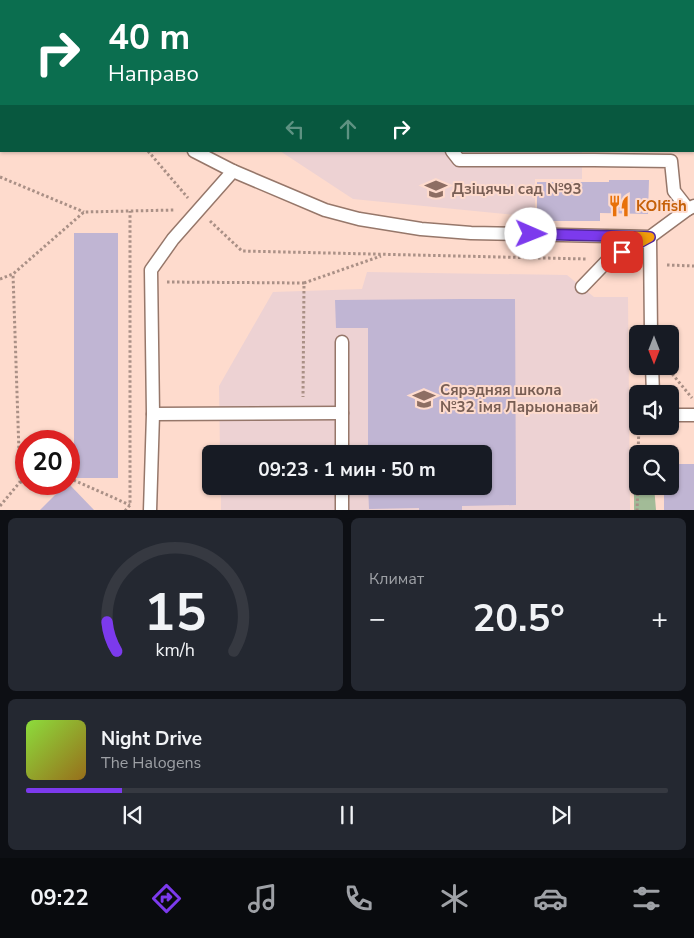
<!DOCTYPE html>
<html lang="ru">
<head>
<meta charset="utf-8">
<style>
  :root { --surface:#171b24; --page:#242831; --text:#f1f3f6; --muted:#9ea1a6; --line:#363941; --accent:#7c3aed }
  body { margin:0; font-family:"Nunito Sans",sans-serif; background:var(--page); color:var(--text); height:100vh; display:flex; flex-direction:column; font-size:19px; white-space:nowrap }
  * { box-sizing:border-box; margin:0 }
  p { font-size:16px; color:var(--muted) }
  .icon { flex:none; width:28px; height:28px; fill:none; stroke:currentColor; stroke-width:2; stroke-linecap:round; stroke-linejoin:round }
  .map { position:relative; height:510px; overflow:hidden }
  .drawer { display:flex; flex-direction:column; gap:8px; padding:8px; background:#0d0f14; flex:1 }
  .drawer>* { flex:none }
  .top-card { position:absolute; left:0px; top:0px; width:695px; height:152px; box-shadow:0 1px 4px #0004; background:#0b6e4f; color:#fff; overflow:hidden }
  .needle { width:32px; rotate:180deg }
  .tools { position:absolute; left:629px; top:325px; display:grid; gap:10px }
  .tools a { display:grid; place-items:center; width:50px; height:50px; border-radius:8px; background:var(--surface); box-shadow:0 1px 4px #0004; font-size:25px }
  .speed { position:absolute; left:15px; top:430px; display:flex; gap:10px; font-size:25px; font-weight:700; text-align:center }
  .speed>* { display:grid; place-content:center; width:65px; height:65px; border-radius:50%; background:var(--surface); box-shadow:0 1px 4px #0004; line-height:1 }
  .speed .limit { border:8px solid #d22; background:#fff; color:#111 }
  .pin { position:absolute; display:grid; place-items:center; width:42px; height:42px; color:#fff; margin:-21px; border-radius:10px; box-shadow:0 2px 8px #0006 }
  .me { position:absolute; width:55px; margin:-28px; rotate:91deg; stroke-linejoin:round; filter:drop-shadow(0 0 4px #0008) }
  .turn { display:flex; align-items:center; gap:18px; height:105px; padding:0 25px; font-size:22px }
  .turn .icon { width:65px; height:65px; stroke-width:2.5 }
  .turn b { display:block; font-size:35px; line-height:42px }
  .lanes { display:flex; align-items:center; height:48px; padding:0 25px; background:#0003; justify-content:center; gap:25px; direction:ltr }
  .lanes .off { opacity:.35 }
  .big { font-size:38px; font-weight:700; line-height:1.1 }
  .drawer .card { flex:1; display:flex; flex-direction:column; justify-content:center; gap:8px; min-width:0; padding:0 18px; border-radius:8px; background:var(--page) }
  .drawer .dial { align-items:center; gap:0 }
  .dial svg { height:130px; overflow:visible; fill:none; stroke:var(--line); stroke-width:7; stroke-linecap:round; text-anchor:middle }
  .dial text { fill:var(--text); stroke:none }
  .song { display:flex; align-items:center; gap:15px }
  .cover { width:60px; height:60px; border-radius:8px; background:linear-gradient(135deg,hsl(90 70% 55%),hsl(40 70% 35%)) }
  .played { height:5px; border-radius:2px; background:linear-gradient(90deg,var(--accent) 15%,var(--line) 15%) }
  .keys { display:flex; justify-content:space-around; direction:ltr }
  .heat { display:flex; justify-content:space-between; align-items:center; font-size:28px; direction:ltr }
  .drawer .tiles { flex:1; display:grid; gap:8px; grid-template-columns:1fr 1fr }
  .card:last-child { grid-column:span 2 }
  .trip { position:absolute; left:202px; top:445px; width:290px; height:50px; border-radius:8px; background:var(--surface); box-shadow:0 1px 4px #0004; font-weight:700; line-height:50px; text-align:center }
  .tabs { display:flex; height:80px; justify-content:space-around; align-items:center; background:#090b0e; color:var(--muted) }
  .tabs .icon { width:35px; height:35px }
  .tabs .selected { color:var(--accent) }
  .tabs b { font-size:22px; color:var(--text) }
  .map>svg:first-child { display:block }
</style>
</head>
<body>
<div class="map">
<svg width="694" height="511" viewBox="0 0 694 511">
  <rect width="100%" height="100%" fill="#fedbcd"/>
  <!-- education -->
  <g fill="#edd2d3">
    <rect x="227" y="0" width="353" height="1"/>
    <polygon points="280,151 582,151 582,179 535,179 535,217 353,199"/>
    <polygon points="367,272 567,275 594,297 628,297 630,510 221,510 221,486 484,486 484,454 220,454 219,386 273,292 362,289"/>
  </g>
  <!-- forest -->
  <polygon fill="#a2bb97" points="637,474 638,486 654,486 656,510 634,510 634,478"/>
  <!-- building -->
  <g fill="#c0b5d3">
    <polygon points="609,180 649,180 648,214 600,213 600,221 537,221 537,182 609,182"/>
    <rect x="74" y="233" width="44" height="245"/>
    <polygon points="462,299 515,299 516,505 462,506 462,511 419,511 419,508 369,509 368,486 484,486 484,454 368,454 368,328 336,328 335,300"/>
    <polygon points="670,464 694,464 694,511 664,511 664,486 670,486"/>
    <polygon points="66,484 69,484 95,511 39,511"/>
  </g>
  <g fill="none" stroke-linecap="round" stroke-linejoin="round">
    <!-- lane casing -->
    <g stroke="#96776a" stroke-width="15">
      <g id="lane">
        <polyline points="160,0 160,1"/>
        <polyline points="592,0 592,1"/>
        <polyline points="194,151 233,171 325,210 359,219 421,229 471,233 650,237 688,209 694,206"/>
        <polyline points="452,151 459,160 594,160 671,161 674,191 688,209"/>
        <polyline points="582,287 608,260 650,237 651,334"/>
        <polyline points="652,366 653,394"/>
        <polyline points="153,414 342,413"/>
        <polyline points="670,415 694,415"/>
        <polyline points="342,454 342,342"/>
        <polyline points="150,511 153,414 151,270 173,239 233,171"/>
        <polyline points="342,511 342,486"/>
      </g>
    </g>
    <!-- path -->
    <g stroke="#aa9086" stroke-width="3" stroke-dasharray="2.5 2.5" stroke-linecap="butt">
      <polyline points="137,0 137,1"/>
      <polyline points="191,0 191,1"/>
      <polyline points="20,1 20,0"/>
      <polyline points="0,107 1,107"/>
      <polyline points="0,140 1,134"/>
      <polyline points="148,151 188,198"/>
      <polyline points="0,177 84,212"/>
      <polyline points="210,221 242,251 586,259"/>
      <polyline points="667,265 694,266"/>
      <polyline points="0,279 13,274 84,212 175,210"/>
      <polyline points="167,282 304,283 303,397"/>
      <polyline points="304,283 381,256"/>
      <polyline points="669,370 692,398"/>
      <polyline points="630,425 638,425"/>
      <polyline points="638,454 639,426"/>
      <polyline points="69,478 130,505"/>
      <polyline points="20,482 26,482"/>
      <polyline points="0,506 20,482 13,274"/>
      <polyline points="125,511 130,505 130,211"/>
      <polyline points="637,511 638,486"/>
    </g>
    <!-- lane -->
    <use href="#lane" stroke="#fff" stroke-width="12"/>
  </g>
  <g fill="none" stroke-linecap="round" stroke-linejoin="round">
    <!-- route casing -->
    <g stroke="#51269a" stroke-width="12">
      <polyline id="route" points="531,234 650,237 622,252"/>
    </g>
    <!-- route -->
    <use href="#route" stroke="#7c3aed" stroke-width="9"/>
    <!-- slow -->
    <polyline stroke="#f59e0b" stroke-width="9" points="636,245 650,237 637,236"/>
  </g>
  <!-- icons -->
  <defs>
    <g id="school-bare" transform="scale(1.725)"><path d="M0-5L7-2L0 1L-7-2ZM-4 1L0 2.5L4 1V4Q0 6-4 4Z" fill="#8d6e63" stroke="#fedbcd" stroke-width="2.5" paint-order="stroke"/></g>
    <g id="restaurant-bare" transform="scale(1.725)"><path d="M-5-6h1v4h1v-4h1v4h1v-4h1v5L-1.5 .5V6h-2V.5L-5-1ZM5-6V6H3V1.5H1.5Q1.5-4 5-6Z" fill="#e8710a" stroke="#fedbcd" stroke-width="2.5" paint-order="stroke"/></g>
  </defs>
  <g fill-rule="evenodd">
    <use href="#school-bare" x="436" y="189"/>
    <use href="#restaurant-bare" x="619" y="206"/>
    <use href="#school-bare" x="424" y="399"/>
  </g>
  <g text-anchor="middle" stroke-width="4" stroke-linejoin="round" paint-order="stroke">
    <!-- education labels -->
    <g font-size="15" font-weight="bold" fill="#785e54" stroke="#fedbcd" text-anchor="start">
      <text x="452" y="194">Дзіцячы сад №93</text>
      <text x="440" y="395">Сярэдняя школа<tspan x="440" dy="17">№32 імя Ларыонавай</tspan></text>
    </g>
    <!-- food labels -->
    <g font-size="15" font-weight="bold" fill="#c56008" stroke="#fedbcd" text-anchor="start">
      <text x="636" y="211">KOIfish</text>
    </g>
  </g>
</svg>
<div class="tools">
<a><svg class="needle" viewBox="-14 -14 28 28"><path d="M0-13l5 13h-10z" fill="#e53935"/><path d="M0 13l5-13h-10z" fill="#9ea1a6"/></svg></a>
<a><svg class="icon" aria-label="sound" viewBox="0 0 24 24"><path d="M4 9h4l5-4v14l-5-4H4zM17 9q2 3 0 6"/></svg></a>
<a><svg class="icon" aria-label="search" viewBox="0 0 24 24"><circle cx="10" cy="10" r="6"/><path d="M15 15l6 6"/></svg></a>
</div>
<div class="speed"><div class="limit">20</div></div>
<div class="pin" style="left:622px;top:252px;background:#d93025"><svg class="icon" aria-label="arrive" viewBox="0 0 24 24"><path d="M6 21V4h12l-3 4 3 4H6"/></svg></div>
<svg class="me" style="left:531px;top:234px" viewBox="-20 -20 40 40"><circle r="19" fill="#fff"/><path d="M0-13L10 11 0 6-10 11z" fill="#7c3aed"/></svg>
<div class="trip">09:23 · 1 мин · 50 m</div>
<div class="top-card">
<div class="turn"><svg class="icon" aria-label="right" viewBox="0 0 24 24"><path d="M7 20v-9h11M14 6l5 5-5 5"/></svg><div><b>40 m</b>Направо</div></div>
<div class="lanes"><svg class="icon off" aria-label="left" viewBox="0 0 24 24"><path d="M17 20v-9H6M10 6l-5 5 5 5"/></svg><svg class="icon off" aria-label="ahead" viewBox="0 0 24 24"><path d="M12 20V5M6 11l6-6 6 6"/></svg><svg class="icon" aria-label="right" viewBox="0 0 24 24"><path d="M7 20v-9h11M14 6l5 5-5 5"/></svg></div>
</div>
</div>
<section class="drawer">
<div class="tiles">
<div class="card dial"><svg viewBox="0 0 100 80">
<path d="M14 69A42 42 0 1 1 86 69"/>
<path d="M14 69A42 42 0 0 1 8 51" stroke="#7c3aed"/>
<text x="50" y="56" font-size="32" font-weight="700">15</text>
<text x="50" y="72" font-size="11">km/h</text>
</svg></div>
<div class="card"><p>Климат</p>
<div class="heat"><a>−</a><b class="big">20.5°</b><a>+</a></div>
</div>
<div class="card">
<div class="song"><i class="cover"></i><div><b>Night Drive</b><p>The Halogens</p></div></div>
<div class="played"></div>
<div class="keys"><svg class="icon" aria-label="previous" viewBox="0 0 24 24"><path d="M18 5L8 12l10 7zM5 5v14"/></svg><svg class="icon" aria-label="pause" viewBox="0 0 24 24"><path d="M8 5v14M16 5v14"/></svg><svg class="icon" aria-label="next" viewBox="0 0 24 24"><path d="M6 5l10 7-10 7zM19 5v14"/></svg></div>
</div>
</div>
</section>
<nav class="tabs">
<b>09:22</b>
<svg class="icon selected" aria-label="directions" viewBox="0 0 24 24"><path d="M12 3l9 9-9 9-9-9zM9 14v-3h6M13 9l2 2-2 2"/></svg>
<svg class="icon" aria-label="music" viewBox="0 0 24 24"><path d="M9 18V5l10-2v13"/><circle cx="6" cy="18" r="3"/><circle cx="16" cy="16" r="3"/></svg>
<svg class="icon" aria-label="phone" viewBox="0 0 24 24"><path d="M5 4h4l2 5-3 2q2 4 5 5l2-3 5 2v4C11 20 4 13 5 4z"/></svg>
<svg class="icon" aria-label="climate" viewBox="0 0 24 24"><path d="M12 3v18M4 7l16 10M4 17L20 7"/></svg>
<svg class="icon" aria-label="car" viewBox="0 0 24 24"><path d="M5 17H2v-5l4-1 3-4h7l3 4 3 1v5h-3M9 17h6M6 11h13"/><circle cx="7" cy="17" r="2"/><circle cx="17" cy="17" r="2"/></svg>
<svg class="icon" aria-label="filters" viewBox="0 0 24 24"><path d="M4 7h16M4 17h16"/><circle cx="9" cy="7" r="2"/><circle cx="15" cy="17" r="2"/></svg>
</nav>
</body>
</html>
